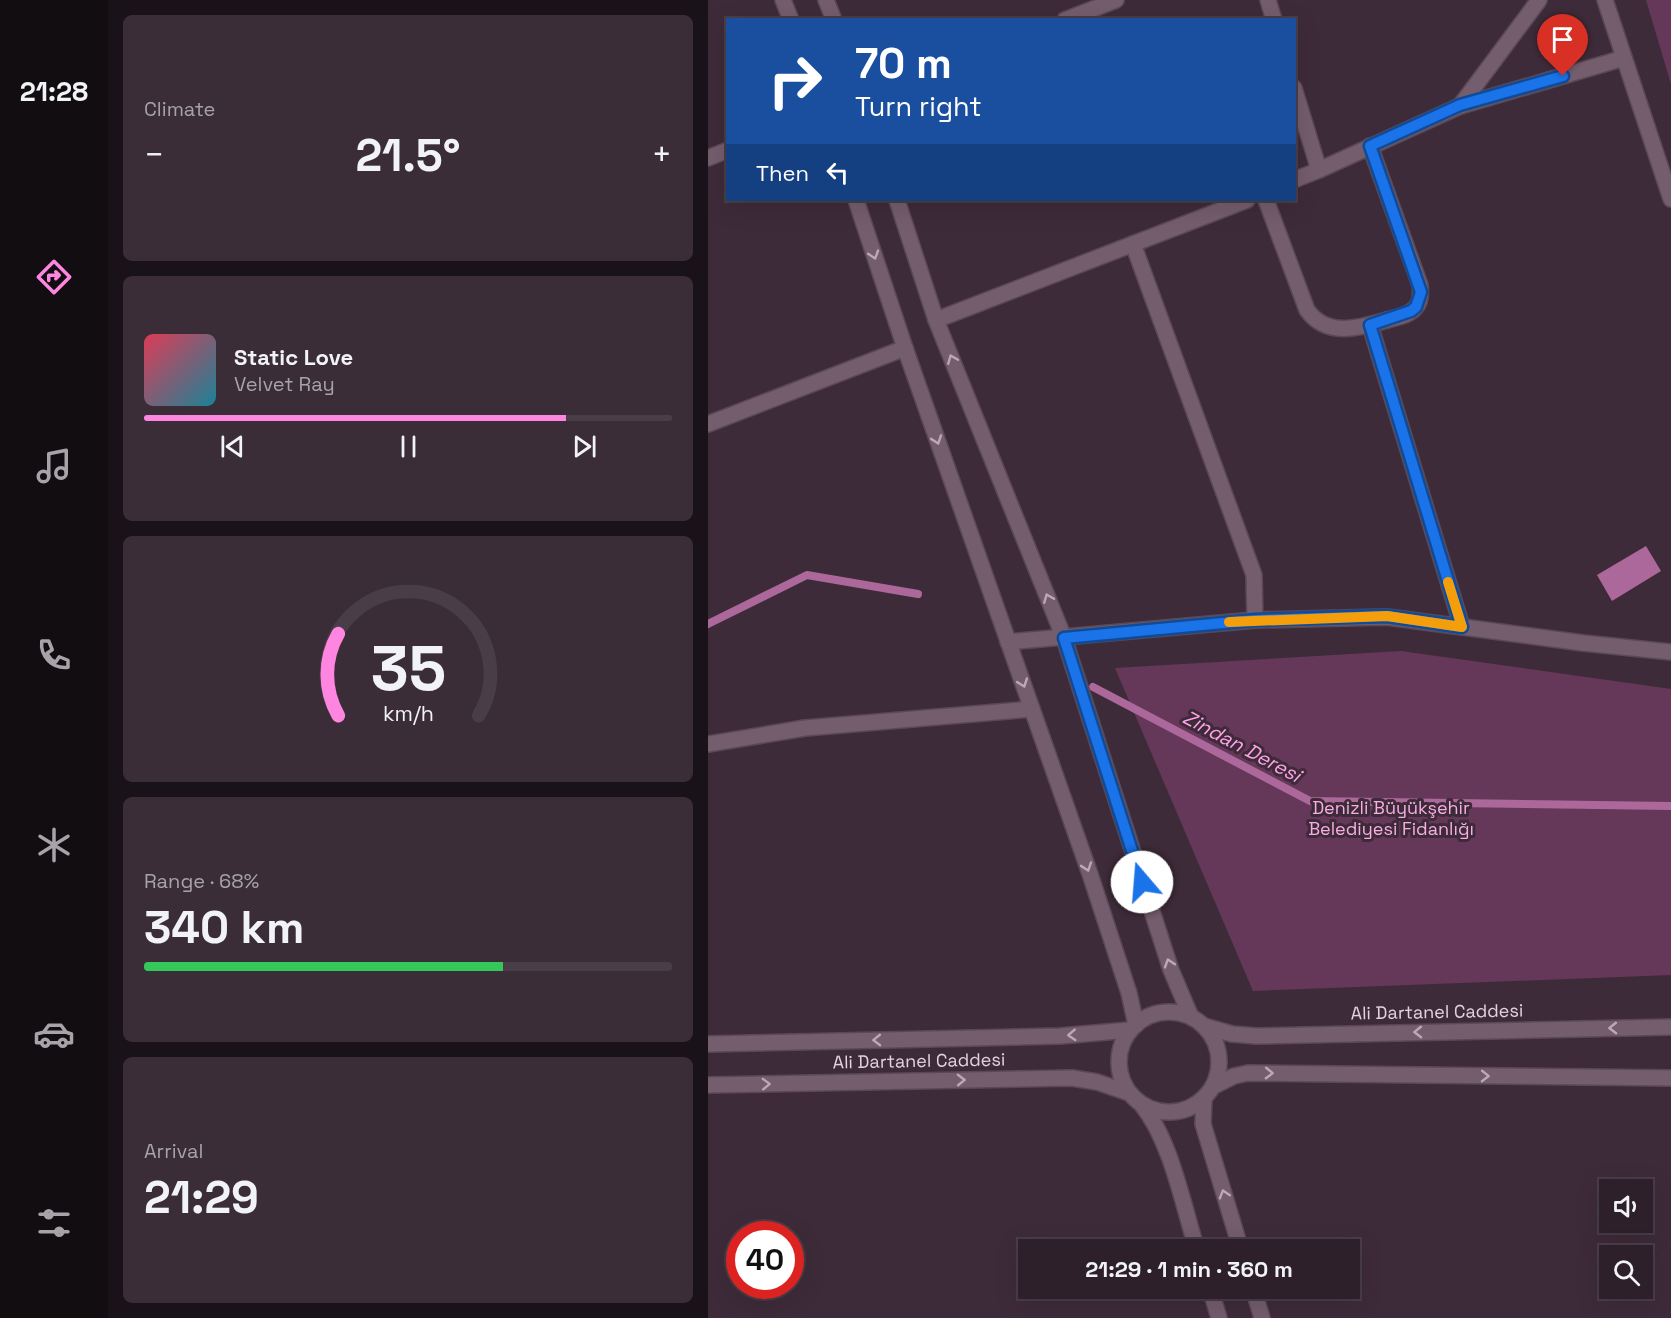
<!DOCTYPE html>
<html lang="en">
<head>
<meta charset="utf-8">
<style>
  :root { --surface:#2e202b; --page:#3a2d37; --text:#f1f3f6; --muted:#a7a3a9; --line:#493e47; --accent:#fe86e0 }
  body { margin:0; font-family:"Space Grotesk",sans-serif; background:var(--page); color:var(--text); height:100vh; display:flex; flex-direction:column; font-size:22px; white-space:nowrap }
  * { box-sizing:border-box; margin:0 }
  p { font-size:20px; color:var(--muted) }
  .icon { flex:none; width:33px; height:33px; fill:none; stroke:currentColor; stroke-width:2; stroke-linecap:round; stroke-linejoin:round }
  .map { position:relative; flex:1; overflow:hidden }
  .details { display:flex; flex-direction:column; gap:15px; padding:15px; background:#191218; width:600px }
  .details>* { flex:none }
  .banner { position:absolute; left:18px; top:18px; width:570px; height:183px; border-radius:0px; box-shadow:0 6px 24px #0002,0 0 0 2px var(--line); background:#1a4fa0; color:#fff; overflow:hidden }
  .controls { position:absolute; left:891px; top:1179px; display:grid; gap:12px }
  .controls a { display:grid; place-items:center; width:54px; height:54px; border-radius:0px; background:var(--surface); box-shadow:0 6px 24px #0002,0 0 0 2px var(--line); font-size:30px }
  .speed { position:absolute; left:18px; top:1221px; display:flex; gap:12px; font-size:30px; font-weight:700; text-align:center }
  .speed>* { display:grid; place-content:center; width:78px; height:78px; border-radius:50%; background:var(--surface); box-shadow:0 6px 24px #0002,0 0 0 2px var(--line); line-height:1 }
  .speed .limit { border:9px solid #d22; background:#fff; color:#111 }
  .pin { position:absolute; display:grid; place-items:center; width:51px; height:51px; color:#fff; margin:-62px -26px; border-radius:50% 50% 50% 0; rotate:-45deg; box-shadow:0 0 6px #0007 }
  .pin .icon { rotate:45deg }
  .me { position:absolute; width:66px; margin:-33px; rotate:342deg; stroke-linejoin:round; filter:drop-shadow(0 0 4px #0008) }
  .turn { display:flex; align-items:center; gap:21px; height:126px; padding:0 30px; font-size:27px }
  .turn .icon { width:78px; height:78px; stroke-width:2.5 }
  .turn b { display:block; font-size:42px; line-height:51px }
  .then { display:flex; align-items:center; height:57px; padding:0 30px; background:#0003; gap:12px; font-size:22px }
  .big { font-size:45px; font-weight:700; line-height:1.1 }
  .details .tile { flex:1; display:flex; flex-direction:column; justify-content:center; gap:9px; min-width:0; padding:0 21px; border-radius:9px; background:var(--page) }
  .details .dial { align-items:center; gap:0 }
  .dial svg { height:156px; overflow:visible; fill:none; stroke:var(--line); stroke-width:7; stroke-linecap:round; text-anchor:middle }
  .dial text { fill:var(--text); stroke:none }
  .song { display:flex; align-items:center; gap:18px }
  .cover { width:72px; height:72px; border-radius:9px; background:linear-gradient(135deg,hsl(350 70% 55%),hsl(190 70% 35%)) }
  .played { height:6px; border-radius:3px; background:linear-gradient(90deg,var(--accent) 80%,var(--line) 80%) }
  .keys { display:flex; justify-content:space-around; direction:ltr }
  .heat { display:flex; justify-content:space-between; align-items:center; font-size:33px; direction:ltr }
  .charge { height:9px; border-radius:4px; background:linear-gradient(90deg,#34c759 68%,var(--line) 0) }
  .trip { position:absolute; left:310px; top:1239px; width:342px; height:60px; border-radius:0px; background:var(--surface); box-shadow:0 6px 24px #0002,0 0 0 2px var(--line); font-weight:700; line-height:60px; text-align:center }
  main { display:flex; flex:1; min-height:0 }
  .menu { display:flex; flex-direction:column; width:108px; justify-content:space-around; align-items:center; background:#120d11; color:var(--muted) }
  .menu .icon { width:42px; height:42px }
  .menu .selected { color:var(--accent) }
  .menu b { font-size:27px; color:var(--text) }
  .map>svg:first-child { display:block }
</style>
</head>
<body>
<main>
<nav class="menu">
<b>21:28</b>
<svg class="icon selected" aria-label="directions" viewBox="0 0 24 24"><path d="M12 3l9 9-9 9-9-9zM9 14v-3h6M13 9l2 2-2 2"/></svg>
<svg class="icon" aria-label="music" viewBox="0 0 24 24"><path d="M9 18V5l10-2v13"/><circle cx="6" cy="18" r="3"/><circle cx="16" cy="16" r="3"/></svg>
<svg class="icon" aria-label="phone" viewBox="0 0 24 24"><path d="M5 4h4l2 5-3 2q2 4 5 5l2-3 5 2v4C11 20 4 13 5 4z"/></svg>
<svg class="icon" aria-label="climate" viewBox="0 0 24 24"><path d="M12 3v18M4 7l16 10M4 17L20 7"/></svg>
<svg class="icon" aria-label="car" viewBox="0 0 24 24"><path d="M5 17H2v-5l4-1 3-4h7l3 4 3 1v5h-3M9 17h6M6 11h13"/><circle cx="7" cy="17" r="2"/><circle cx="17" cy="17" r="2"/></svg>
<svg class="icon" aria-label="filters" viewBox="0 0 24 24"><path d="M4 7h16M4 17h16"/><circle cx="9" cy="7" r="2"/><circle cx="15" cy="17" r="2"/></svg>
</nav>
<section class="details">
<div class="tile"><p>Climate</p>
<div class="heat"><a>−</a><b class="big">21.5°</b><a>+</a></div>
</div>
<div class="tile">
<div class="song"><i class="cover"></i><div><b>Static Love</b><p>Velvet Ray</p></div></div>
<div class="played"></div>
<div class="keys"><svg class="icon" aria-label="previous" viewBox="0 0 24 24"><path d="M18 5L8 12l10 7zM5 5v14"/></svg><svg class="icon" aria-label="pause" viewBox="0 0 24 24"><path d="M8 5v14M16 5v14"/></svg><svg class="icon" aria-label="next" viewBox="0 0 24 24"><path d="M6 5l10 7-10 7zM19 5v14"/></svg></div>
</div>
<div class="tile dial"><svg viewBox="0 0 100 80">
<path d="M14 69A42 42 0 1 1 86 69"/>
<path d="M14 69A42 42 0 0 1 14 27" stroke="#fe86e0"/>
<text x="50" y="56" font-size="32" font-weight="700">35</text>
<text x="50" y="72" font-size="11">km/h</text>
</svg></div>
<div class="tile"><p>Range · 68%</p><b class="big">340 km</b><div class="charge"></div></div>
<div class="tile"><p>Arrival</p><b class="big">21:29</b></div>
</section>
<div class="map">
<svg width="963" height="1318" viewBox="0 0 963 1318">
  <rect width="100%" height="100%" fill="#3e2b39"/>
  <!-- green -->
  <g fill="#65385a">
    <polygon points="938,0 963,0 963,84"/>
    <polygon points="693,651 963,689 963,975 545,991 407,668"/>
  </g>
  <!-- water -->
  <polygon fill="#ac689a" points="938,546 953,571 904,601 889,575"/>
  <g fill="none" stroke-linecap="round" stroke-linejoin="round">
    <!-- stream -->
    <g stroke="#ac689a" stroke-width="8">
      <polyline points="0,624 99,575 210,594"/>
      <polyline points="385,687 602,801 963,806"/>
    </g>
    <!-- minor casing -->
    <g stroke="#5a4955" stroke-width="18">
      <g id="minor">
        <polyline points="560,0 566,20"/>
        <polyline points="897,0 963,199"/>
        <polyline points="357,20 408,0"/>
        <polyline points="586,88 611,170 586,180"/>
        <polyline points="752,106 831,0"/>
        <polyline points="0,158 20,150"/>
        <polyline points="611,170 752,106 916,58"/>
        <path d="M558 200 599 310C619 338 651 328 679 320 689 317 701 316 708 307 713 301 713 293 712 285L662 146"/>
        <polyline points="425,244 546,575 547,620"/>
        <polyline points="228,320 539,200"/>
        <polyline points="662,325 754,627"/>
        <polyline points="0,424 197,348"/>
        <polyline points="300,642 547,620 679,617 875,643 963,652"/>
        <polyline points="0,744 97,728 324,709"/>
      </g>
    </g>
    <!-- tertiary casing -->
    <g stroke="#5a4955" stroke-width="18">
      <g id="tertiary">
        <polyline points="75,0 83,20"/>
        <polyline points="118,0 126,20"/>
        <polyline points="148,200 197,348 382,874 421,993 428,1025"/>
        <polyline points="189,200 228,320 356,638 463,970 483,1017"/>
        <polyline points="496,1099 495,1124 533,1250"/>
        <path d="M434 1105C463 1141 475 1205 489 1250"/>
        <polyline points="502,1288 511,1318"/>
        <polyline points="545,1288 554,1318"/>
      </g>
    </g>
    <!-- secondary casing -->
    <g stroke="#5a4955" stroke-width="18">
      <g id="secondary">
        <circle cx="461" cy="1062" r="50"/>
        <polyline points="496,1026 524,1034 548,1036 963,1027"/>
        <polyline points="0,1044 352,1036 422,1030"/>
        <polyline points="0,1085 364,1078 389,1082 421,1093"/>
        <polyline points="506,1086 526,1076 540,1073 963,1078"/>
      </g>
    </g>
    <!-- minor -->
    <use href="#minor" stroke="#745d6d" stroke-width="15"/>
    <!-- tertiary -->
    <use href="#tertiary" stroke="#745d6d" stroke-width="15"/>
    <!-- secondary -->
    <use href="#secondary" stroke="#745d6d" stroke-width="15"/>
  </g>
  <!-- one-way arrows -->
  <defs><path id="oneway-chevron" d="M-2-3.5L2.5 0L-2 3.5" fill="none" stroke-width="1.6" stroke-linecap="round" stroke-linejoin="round" transform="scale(1.5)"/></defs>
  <g stroke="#bbaab5">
    <use href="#oneway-chevron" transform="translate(166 255) rotate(72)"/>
    <use href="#oneway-chevron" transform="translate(244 359) rotate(-112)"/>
    <use href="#oneway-chevron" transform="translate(229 440) rotate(71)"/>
    <use href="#oneway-chevron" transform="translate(340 598) rotate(-112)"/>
    <use href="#oneway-chevron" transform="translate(315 683) rotate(70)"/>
    <use href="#oneway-chevron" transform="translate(379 867) rotate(71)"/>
    <use href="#oneway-chevron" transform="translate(461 963) rotate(-108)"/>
    <use href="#oneway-chevron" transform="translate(905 1028) rotate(179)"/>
    <use href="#oneway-chevron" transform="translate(710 1032) rotate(179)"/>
    <use href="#oneway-chevron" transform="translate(364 1035) rotate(177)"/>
    <use href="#oneway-chevron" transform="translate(169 1040) rotate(179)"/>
    <use href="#oneway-chevron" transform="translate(561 1073) rotate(1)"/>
    <use href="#oneway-chevron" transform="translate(777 1076) rotate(1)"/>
    <use href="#oneway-chevron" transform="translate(253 1080) rotate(-1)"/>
    <use href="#oneway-chevron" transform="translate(58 1084) rotate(-2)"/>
    <use href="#oneway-chevron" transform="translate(516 1194) rotate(-107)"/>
  </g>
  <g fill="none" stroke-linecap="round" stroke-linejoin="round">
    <!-- route casing -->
    <g stroke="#114b97" stroke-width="15">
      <polyline id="route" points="434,882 356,638 547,620 679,616 754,627 662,325 703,311 708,307 713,292 662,146 752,105 855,76"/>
    </g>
    <!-- route -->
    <use href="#route" stroke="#1a73e8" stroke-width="10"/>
    <!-- slow -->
    <polyline stroke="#f59e0b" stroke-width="10" points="521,622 679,616 754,627 740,582"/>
  </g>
  <g text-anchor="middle" stroke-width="6" stroke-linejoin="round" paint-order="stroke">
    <!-- park labels -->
    <g font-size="18" fill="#f8ade3" stroke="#3e2b39">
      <text x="683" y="814">Denizli Büyükşehir<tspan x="683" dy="21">Belediyesi Fidanlığı</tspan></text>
    </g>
    <!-- street labels -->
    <g font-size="18" fill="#e1d4dc" stroke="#3e2b39">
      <text transform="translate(729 1012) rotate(-1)" y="6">Ali Dartanel Caddesi</text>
      <text transform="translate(211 1061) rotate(-1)" y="6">Ali Dartanel Caddesi</text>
    </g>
    <!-- water labels -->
    <g font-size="20" font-style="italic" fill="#ffa1e6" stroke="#3e2b39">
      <text transform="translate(534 746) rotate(28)" y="7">Zindan Deresi</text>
    </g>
  </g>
</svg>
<div class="controls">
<a><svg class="icon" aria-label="sound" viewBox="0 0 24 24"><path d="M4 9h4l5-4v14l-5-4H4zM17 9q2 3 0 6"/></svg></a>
<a><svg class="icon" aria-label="search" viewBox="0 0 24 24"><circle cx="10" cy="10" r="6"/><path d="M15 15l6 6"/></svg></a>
</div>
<div class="speed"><div class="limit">40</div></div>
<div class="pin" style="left:855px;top:76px;background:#d93025"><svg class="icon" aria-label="arrive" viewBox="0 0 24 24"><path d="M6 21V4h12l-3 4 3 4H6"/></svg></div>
<svg class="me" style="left:434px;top:882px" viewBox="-20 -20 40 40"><circle r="19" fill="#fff"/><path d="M0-13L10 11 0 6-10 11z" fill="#1a73e8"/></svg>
<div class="trip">21:29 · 1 min · 360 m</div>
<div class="banner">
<div class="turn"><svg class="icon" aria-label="right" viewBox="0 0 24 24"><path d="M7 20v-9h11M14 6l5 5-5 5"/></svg><div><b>70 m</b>Turn right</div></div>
<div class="then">Then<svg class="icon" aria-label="left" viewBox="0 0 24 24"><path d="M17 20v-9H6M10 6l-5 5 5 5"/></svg></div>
</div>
</div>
</main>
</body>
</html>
